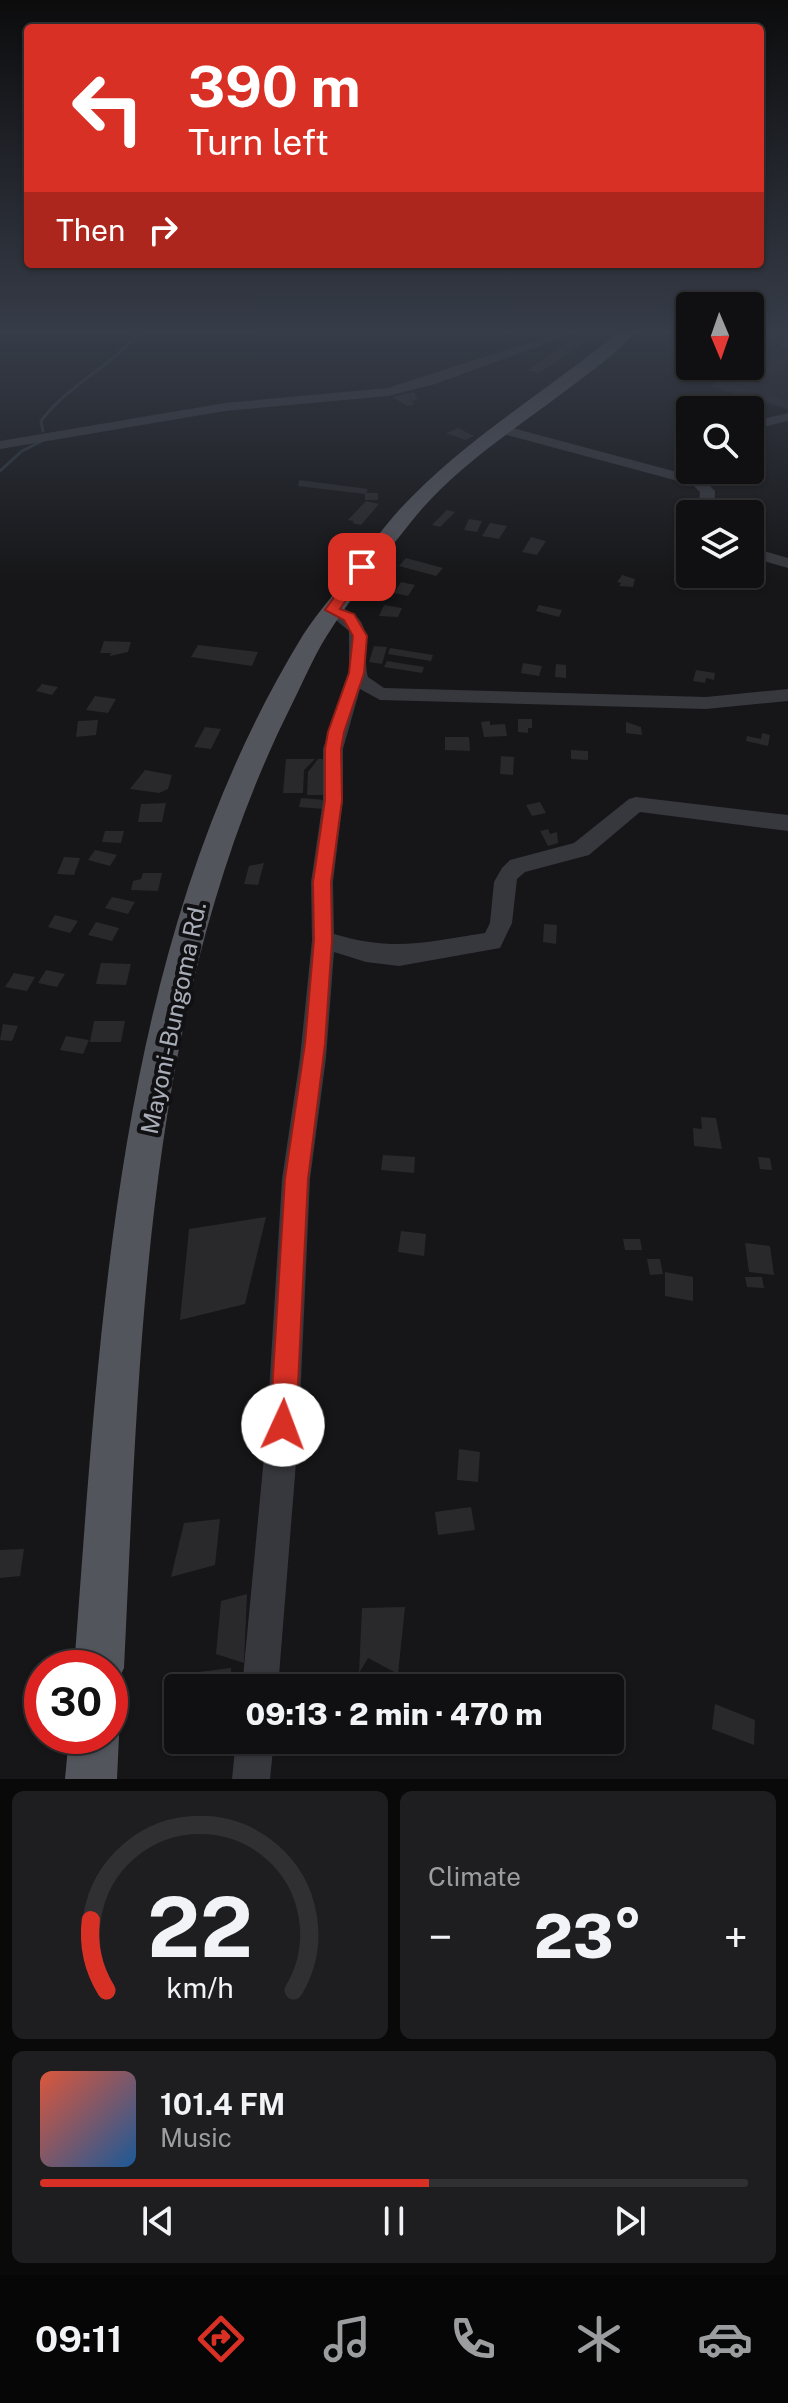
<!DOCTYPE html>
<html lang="en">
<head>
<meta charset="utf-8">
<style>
  :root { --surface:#101012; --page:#1e1e20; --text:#f1f3f6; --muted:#9c9d9f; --line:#303032; --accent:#d93025 }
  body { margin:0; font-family:"Public Sans",sans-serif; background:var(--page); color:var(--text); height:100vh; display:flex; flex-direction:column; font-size:30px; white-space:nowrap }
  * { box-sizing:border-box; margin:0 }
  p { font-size:26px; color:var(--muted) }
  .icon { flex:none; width:44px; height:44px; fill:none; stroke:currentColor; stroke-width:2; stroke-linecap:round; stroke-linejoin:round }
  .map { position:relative; height:1779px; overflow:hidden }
  .sheet { display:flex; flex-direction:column; gap:12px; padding:12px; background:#09090a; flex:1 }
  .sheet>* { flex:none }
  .banner { position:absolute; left:24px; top:24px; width:740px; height:244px; border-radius:8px; box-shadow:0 2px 6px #0004,0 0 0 2px var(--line); background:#d93025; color:#fff; overflow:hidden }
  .needle { width:52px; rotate:178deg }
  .buttons { position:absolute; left:676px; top:292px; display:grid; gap:16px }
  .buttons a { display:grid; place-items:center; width:88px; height:88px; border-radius:8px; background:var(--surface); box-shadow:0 2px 6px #0004,0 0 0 2px var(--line); font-size:40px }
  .speed { position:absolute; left:24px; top:1650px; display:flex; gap:16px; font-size:40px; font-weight:700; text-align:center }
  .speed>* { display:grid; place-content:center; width:104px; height:104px; border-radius:50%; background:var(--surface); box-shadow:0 2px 6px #0004,0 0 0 2px var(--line); line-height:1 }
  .speed .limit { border:12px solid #d22; background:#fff; color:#111 }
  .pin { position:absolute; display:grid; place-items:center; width:68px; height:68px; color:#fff; margin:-34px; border-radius:16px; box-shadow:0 4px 12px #0006 }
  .me { position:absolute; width:88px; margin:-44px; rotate:2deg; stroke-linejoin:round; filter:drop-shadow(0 0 6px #0008) }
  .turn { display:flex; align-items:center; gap:28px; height:168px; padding:0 32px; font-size:36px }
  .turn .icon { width:104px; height:104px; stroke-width:2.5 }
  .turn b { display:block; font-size:56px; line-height:68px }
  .then { display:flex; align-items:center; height:76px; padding:0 32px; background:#0003; gap:16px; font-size:30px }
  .big { font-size:60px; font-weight:800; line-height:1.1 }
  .sheet .card { flex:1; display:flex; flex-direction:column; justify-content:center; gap:12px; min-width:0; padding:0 28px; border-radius:12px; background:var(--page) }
  .sheet .dial { align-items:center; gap:0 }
  .dial svg { height:208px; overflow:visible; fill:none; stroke:var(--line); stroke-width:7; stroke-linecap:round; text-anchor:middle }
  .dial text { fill:var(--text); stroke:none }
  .song { display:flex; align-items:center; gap:24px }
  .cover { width:96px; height:96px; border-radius:12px; background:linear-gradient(135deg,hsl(10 70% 55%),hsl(210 70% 35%)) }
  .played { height:8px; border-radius:4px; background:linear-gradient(90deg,var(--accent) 55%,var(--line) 55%) }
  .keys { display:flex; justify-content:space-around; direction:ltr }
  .heat { display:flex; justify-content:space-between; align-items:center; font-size:44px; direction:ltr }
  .sheet .tiles { flex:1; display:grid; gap:12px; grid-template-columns:1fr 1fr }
  .card:last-child { grid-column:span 2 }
  .trip { position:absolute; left:164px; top:1674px; width:460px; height:80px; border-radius:8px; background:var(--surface); box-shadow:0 2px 6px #0004,0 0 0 2px var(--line); font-weight:800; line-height:80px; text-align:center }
  .tab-bar { display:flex; height:128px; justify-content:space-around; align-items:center; background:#060607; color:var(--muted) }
  .tab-bar .icon { width:56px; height:56px }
  .tab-bar .active { color:var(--accent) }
  .tab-bar b { font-size:36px; color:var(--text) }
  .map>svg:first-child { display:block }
</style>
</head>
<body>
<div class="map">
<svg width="788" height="1779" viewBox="0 0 788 1779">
  <rect width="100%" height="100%" fill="#161618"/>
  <!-- built -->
  <polygon fill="#222225" points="770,333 788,333 788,410 711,386 735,366 750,366 750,356 779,336"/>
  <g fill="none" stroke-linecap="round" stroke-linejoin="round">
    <!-- stream -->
    <g stroke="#2c353c" stroke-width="3">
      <path d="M43 431 41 421C68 385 110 367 139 333"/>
      <polyline points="0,471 22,451 44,440"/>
    </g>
  </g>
  <!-- building -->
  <g fill="#29292c">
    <polygon points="576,337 588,340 539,373 528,370"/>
    <polygon points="780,352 788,355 788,361 769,375 755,371"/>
    <polygon points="752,372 765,376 751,387 737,382"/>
    <polygon points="414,392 418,399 411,401 415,404 407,406 392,397"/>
    <polygon points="767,395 788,401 788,408 761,400"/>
    <polygon points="458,428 474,436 465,440 446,433"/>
    <polygon points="299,480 368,489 366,493 378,493 378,500 365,500 365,494 298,486"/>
    <polygon points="366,501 379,504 361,525 352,523 354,521 348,520"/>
    <polygon points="737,502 757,510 754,517 726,512 731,504"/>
    <polygon points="447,510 455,512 440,527 432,525"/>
    <polygon points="469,519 482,521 477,532 464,530"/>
    <polygon points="490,523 507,526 499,539 482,536"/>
    <polygon points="531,537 546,541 537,555 522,552"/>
    <polygon points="406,558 443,568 436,576 399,566"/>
    <polygon points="622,575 635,579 633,587 619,586 621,583 617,582"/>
    <polygon points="401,582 415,585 408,596 394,593"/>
    <polygon points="384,605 402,608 398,617 379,616"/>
    <polygon points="539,605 562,610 559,617 536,611"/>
    <polygon points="104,641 131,642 128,652 110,656 111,653 100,653"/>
    <polygon points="198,645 258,652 252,666 191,657"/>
    <polygon points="374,646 387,647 382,664 369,662"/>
    <polygon points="390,648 433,655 431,661 388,654"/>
    <polygon points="387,661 424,667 422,673 384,667"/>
    <polygon points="523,663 542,666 539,676 521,673"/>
    <polygon points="556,664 566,665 566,678 555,677"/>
    <polygon points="696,670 715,673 714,680 706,678 705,683 693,681"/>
    <polygon points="42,684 58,687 52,695 36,691"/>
    <polygon points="95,696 116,699 108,713 86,710"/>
    <polygon points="518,719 532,719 532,728 528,728 528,733 518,732"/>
    <polygon points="98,720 96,735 76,737 78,721"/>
    <polygon points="490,721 490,725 505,724 507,736 484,737 481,722"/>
    <polygon points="626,722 641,727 642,735 626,733"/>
    <polygon points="205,727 221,729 211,749 194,747"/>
    <polygon points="762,733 770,735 768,746 746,741 747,736 761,739"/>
    <polygon points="445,737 469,737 470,751 445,750"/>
    <polygon points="571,750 588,751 588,760 571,759"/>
    <polygon points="501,756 514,757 513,775 500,774"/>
    <polygon points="286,759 315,759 304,770 303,793 283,793"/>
    <polygon points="318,759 323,759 323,795 307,795 308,772"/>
    <polygon points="145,770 172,775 168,789 159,793 130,789"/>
    <polygon points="301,798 326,800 324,809 299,807"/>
    <polygon points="540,802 546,813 532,816 526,805"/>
    <polygon points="166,803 162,822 138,822 141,804"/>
    <polygon points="548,829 550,834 557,832 558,843 548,846 540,831"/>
    <polygon points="105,831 124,831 121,843 102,842"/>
    <polygon points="95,850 117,855 110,866 88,860"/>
    <polygon points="64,857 80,858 74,875 57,874"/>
    <polygon points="264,863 258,885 244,884 249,866"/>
    <polygon points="143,873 162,873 158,891 131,890 133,881 141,879"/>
    <polygon points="112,897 135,902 128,914 105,908"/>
    <polygon points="55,915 78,921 70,933 48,927"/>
    <polygon points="96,922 119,928 112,941 88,935"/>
    <polygon points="544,924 557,925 556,944 543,942"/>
    <polygon points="101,963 131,964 126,985 96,984"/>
    <polygon points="46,970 65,974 57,987 38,983"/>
    <polygon points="14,973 35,977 27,991 5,987"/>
    <polygon points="94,1021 125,1021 121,1042 90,1042"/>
    <polygon points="3,1024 18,1026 12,1041 0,1040"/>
    <polygon points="66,1036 89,1040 83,1054 60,1050"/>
    <polygon points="701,1117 716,1118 722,1149 694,1146 693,1128 702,1129"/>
    <polygon points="383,1155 415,1157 414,1173 381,1170"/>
    <polygon points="758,1157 770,1158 772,1170 760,1169"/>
    <polygon points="266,1217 245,1304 180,1320 189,1229"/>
    <polygon points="401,1231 426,1234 424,1256 398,1252"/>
    <polygon points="623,1239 640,1239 642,1250 625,1250"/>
    <polygon points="745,1243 770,1246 774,1275 749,1272"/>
    <polygon points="647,1259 660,1259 663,1274 650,1275"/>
    <polygon points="665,1272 693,1277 693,1301 665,1296"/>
    <polygon points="745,1277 762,1277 764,1288 747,1287"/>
    <polygon points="459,1449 480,1452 478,1482 457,1480"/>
    <polygon points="471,1507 475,1530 438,1535 435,1512"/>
    <polygon points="220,1519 215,1565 171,1577 184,1523"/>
    <polygon points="24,1549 20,1576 0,1578 0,1550"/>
    <polygon points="247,1594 244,1663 216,1654 221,1601"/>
    <polygon points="405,1607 398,1674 368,1658 359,1673 362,1608"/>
    <polygon points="231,1668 231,1688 179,1688 182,1674"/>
    <polygon points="177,1699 178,1740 208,1741 166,1750"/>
    <polygon points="715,1704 755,1720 754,1745 712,1729"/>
  </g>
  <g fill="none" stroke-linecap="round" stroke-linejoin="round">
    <!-- minor -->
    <g fill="#37383d" fill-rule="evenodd">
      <polygon points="558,333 575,333 435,384 388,396 225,411 0,449 0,441 225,403 388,388"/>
      <polygon points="756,333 770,333 788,342 788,351"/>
      <polygon points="788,413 788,421 750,430 750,422"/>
      <polygon points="501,425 703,479 715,491 714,514 698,514 700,492 693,485 496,432 494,429"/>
      <polygon points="750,547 788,558 788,568 750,557"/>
      <path d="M332 605C379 617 361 643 368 677L384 688 706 697 788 689V701L706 709 380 700 360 689 343 749V800L333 882 334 934C395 952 425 942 485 933L490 923 494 882 502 868 510 860 574 843 629 799 636 797 788 815V831L640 812 589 855 525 872 517 879 512 923 500 948 399 966 366 962 334 952 326 1058 310 1179 299 1425 278 1688H242L267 1425 282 1179 300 1058 312 940 311 882 323 800V749L349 672V631L324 610Z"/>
      <polygon points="236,1740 274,1740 270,1779 232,1779"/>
    </g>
    <!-- major -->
    <g fill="#53555c" fill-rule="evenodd">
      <path d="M617 333H635C617 353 593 370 572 386 517 428 454 467 411 522 382 558 351 597 326 637 313 658 303 682 292 704 144 999 140 1345 124 1668L116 1685 110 1688V1668H74C101 1319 115 942 303 635 318 612 337 591 353 569 369 549 383 527 400 509 463 440 546 392 617 333Z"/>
      <polygon points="110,1717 119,1736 117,1779 65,1779 69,1736 110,1736"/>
    </g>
  </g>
  <!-- sky -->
  <linearGradient id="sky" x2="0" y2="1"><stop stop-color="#0c0c0d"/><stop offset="0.57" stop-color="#363c48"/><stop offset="1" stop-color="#363c48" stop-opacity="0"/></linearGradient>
  <rect width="788" height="582" fill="url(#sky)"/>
  <!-- route -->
  <polygon fill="#d93025" stroke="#8d1f18" stroke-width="2" points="362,563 369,567 340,609 354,614 367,636 364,673 344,732 341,749 342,800 331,882 332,940 325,1044 308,1179 296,1425 292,1434 283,1438 274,1434 270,1425 285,1179 305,1044 314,940 313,882 325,800 325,749 328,732 349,673 353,636 344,620 325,610 358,564"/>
  <g text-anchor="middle" stroke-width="8" stroke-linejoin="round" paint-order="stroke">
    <!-- street labels -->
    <g font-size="24" fill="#a8adb8" stroke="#111113">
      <text transform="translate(174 1018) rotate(-78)" y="8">Mayoni-Bungoma Rd.</text>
    </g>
  </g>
</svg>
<div class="buttons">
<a><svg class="needle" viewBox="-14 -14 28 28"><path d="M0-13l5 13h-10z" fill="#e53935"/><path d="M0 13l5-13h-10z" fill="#9c9d9f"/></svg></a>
<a><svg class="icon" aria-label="search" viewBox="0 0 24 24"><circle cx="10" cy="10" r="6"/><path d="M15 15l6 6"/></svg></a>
<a><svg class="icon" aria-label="layers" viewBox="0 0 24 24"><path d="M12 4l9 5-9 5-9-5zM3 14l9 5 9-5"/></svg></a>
</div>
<div class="speed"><div class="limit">30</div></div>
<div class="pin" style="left:362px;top:567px;background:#d93025"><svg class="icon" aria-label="arrive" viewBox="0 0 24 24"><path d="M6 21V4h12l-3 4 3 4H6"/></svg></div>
<svg class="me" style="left:283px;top:1425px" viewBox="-20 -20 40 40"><circle r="19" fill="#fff"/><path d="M0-13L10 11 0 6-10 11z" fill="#d93025"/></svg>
<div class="trip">09:13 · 2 min · 470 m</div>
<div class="banner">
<div class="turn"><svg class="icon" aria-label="left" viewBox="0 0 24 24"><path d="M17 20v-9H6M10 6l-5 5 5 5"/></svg><div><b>390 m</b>Turn left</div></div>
<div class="then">Then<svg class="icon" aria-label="right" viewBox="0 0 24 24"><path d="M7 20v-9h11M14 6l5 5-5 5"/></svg></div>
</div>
</div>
<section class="sheet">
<div class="tiles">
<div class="card dial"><svg viewBox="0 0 100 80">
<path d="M14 69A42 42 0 1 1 86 69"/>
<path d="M14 69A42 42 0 0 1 8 42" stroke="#d93025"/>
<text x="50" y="56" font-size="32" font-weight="700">22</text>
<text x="50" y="72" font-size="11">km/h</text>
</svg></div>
<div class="card"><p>Climate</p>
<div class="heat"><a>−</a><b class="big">23°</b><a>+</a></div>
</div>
<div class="card">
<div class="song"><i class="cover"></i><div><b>101.4 FM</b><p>Music</p></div></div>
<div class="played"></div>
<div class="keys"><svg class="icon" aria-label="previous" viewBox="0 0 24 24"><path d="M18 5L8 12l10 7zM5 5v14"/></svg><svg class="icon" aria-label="pause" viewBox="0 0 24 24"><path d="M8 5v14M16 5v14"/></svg><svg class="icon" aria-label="next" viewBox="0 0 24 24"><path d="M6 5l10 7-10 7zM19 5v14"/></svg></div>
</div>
</div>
</section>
<nav class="tab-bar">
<b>09:11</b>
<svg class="icon active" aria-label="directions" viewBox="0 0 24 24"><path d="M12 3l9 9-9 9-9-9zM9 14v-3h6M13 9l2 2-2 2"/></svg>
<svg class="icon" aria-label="music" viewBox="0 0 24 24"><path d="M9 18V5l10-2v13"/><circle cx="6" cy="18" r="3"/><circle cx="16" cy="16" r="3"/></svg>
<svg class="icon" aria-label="phone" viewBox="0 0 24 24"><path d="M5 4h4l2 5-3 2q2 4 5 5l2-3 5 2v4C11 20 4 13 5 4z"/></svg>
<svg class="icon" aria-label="climate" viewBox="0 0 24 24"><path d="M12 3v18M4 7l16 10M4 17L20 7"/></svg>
<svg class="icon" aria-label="car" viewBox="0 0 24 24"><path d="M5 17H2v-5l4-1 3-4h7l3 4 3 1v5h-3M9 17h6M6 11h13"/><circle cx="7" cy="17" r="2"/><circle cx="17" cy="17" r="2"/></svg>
</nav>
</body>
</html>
